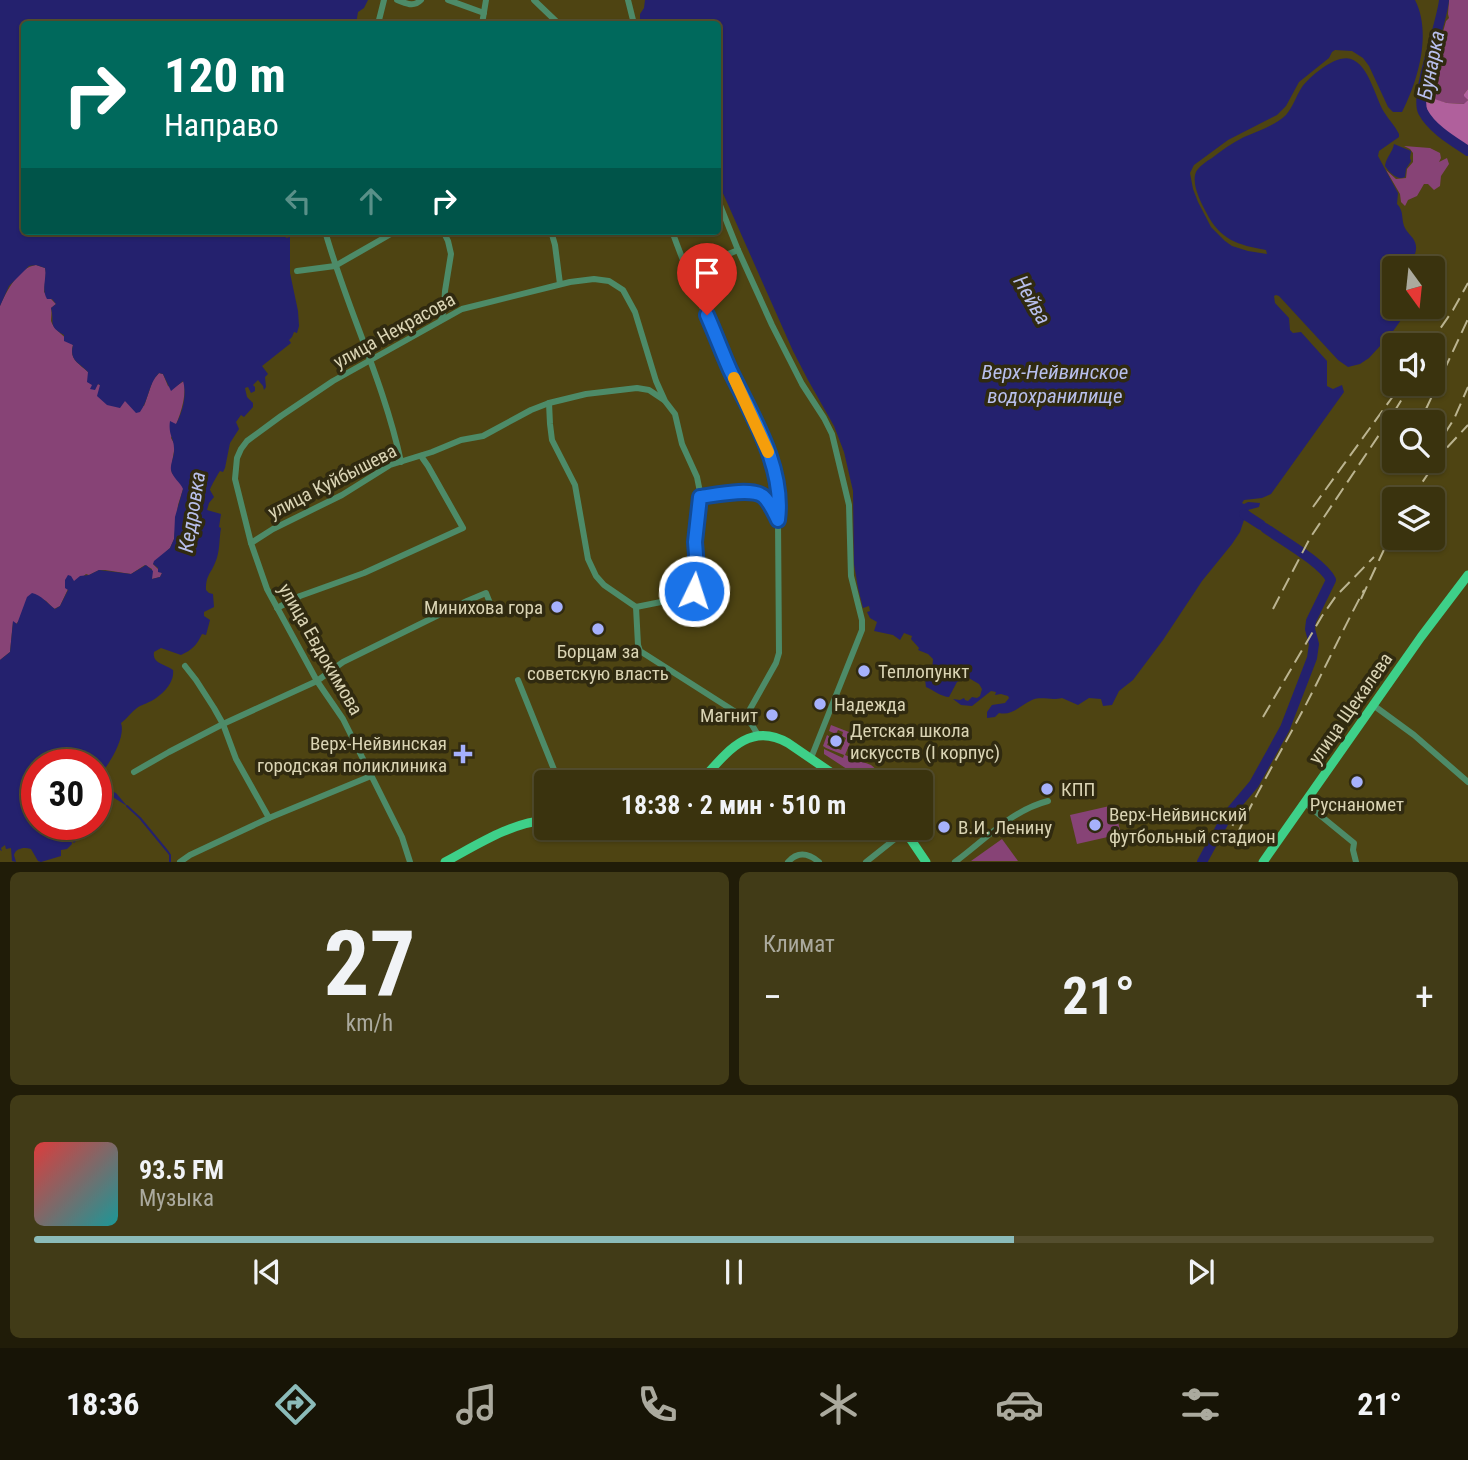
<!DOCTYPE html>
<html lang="ru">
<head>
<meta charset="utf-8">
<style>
  :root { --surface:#3a330e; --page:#413b17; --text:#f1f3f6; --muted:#abaa9e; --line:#544e2e; --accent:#8bbbb9 }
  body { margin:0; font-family:"Roboto Condensed",sans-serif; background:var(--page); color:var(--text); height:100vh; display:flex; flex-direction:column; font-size:26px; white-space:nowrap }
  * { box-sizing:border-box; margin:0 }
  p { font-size:23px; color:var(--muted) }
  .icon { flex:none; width:38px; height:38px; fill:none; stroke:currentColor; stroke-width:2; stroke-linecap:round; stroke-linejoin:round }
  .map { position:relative; height:862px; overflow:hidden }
  .details { display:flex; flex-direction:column; gap:10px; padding:10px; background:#201c08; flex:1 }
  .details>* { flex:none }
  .guide { position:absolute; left:21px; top:21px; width:700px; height:214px; border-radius:7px; box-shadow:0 2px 5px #0004,0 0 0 2px var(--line); background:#00695c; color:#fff; overflow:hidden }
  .needle { width:46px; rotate:165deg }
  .fabs { position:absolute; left:1382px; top:256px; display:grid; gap:14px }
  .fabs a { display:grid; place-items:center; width:63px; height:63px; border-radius:7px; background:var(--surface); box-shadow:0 2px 5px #0004,0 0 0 2px var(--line); font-size:35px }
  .speed { position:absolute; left:21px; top:749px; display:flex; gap:14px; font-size:35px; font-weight:700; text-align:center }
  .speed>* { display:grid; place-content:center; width:91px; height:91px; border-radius:50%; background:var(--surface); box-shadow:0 2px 5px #0004,0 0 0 2px var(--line); line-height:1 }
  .speed .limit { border:10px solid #d22; background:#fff; color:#111 }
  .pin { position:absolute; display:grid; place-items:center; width:60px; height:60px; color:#fff; margin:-72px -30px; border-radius:50% 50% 50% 0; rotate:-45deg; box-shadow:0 0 7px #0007 }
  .pin .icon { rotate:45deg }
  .me { position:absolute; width:77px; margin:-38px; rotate:4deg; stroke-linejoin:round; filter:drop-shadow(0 0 5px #0008) }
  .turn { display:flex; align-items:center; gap:24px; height:147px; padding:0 28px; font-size:32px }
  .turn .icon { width:91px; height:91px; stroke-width:2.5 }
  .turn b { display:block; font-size:49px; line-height:60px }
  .lanes { display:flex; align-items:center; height:66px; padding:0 28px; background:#0003; justify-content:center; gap:35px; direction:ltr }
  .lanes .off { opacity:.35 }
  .big { font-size:52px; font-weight:700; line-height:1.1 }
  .details .tile { flex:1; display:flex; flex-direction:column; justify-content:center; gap:10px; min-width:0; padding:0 24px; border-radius:10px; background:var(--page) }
  .details .dial { align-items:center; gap:0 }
  .dial b { font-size:91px; line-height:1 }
  .song { display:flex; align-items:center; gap:21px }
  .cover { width:84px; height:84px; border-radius:10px; background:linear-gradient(135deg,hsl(0 70% 55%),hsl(180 70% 35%)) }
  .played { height:7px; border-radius:4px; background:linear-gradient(90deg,var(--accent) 70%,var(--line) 70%) }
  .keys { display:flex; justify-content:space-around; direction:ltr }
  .heat { display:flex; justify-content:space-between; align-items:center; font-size:38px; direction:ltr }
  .details .tiles { flex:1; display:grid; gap:10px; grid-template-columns:1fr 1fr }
  .tile:last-child { grid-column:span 2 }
  .trip { position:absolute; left:534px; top:770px; width:399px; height:70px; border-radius:7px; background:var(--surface); box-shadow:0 2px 5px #0004,0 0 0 2px var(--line); font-weight:700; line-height:70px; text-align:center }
  .menu { display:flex; height:112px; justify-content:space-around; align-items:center; background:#171406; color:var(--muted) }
  .menu .icon { width:49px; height:49px }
  .menu .active { color:var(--accent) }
  .menu b { font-size:32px; color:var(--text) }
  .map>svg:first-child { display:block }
</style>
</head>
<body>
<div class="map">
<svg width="1468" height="862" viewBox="0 0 1468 862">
  <rect width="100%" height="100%" fill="#4e4412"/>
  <!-- green -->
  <g fill="#874376">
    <polygon points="1449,0 1468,0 1468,89 1464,94 1468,100 1465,104 1447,103 1428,98 1425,99 1425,96 1436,50 1439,46 1446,21 1449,18 1448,14"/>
    <polygon points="1404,146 1430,148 1440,153 1441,158 1439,162 1447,158 1449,164 1441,176 1440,186 1434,190 1428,184 1424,184 1417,196 1408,200 1405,206 1401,202 1400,194 1386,170 1396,179 1406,178 1407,169 1413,162 1413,153 1410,149"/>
    <path d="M36 265 45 268 46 273 44 292 56 304 51 308C52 312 51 317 51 321 53 329 67 338 73 345 69 359 78 363 88 372 88 378 90 383 96 386L98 384 127 402 144 406 153 380 159 373 163 374 168 386 173 388 184 381C187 401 178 419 171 438L175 445 171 469 172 473 183 485V489L178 505 174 539 170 548 153 564 162 573 160 577 152 579V569L145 565 131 574 105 570H99L89 575 86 574 68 589 60 606 54 609 46 601 40 598 16 624 13 622 10 652 0 660V306C6 292 19 267 36 265Z"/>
    <polygon points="831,725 854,734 845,755 871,765 884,776 897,782 865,782 862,780 865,777 863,772 858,771 856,775 824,754 824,749 843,758 844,755 826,748 823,746 827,735 830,737 827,745 841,750 846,738 842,736 843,732 838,730 836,734 829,731"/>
    <polygon points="1114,805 1121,834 1077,844 1070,815"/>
    <polygon points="1002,839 1018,861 971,861"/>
  </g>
  <!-- forest -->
  <path fill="#b0609c" d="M1468 89V146C1453 136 1424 120 1425 99L1428 97 1447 103 1464 104 1468 100 1464 96V94Z"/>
  <!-- water -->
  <g fill="#24216e">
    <path d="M0 0H368L364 8 358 12 356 24H24V231H284L286 238 290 237V273L298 311 299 326 297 333 294 332 292 337 289 340 291 343 262 366 268 374 265 377 266 387 264 390 263 386 258 380 253 385 255 387V391L251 393 248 387 245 388 247 397 253 403V407L244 417 241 415 236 422 239 429 230 443 225 468 223 472 220 471C219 472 210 488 210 490L214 497 209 503 207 510 221 514 219 527 221 528C219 539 220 553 215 563 210 575 206 575 206 590L209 593 213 594 214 607 204 612V616L210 620 206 635 202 634C197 645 192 650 181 655L161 648 154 652C152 664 165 664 173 670 175 684 159 698 147 703 145 704 139 706 137 708 131 712 127 719 121 723 126 737 109 766 99 775L104 788 116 793 127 806 100 789H96V765H37V824H77V827L76 828 77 833 80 834 78 839 74 843 71 840 72 844 67 849 61 850V856L41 862 38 861 31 849C24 847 16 848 14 855L16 862 12 861 11 848 6 849 5 845 1 848 2 851 0 850V660L10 652 13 621 17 624 27 597 32 593C41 595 47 603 55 609L60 606 68 590 65 588V580L68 575 71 576 74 581 80 576 89 575 99 570 131 574 146 565 153 571 152 579 160 577 162 573 158 572V568L153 564 154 561 170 548 174 539 175 517 183 489C181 483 172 477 171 470 170 464 175 455 174 448 174 438 168 435 170 421L176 424C183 411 187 394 183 381L171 391 163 374 159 373C148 384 149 400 140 412L136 413 125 401 120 408 107 405 97 396 100 385 98 384 95 390 90 389 92 385 87 382 88 372C78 362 69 360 73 345L64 341V335C47 326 55 322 51 308L56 304 52 299H47C41 289 47 278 45 268L36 265 29 266 9 286 0 306Z"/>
    <path d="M645 0H1415C1432 33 1418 81 1402 112H1393L1388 107 1369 66 1363 58 1352 51 1335 50 1332 52 1329 58 1299 82 1286 106 1277 115 1228 140 1194 165 1190 173 1193 189 1198 202 1211 227 1225 241 1232 246 1248 251 1267 254 1266 250C1238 245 1220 240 1206 212 1201 202 1191 184 1196 172 1199 166 1207 161 1212 158 1222 150 1232 143 1244 137 1258 131 1274 126 1286 115 1293 107 1296 96 1302 87 1310 76 1336 54 1351 59 1369 65 1375 97 1384 112 1389 120 1395 126 1399 134V137L1379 151 1378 156 1398 193 1397 204C1404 211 1401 217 1404 226 1407 234 1415 237 1416 246 1417 257 1408 259 1417 268H1395V306H1411L1391 334 1369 358 1360 364 1348 367 1338 360 1279 296 1276 295 1274 296 1275 303 1289 318 1290 330 1293 333 1301 332 1327 361V386L1333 389 1342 385 1344 392 1271 494 1262 498 1244 500 1242 503 1244 504 1248 502 1260 503 1259 507 1248 510 1255 517 1251 523 1244 520 1240 532 1232 544 1202 581 1163 640 1133 680 1119 691 1112 705 1103 706 1101 699 1089 698 1078 705 1062 698C1051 701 1042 696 1032 700 1020 705 1013 716 999 713L995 717 987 718V712L992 705 1005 703 1009 698 1008 696 1001 694 995 695 996 692 991 691 972 706 961 705 953 699 960 700 964 698 965 700 968 701 972 697 977 698 980 696 982 689 979 684 967 677 957 682 949 697C942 697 933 690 926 687L925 679 923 677 920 670 932 672 933 659 928 654 918 650 919 648 911 639 912 636 904 633 900 640 893 635 874 631 877 622 870 618 867 612 870 611 869 606 863 608 858 588 854 564 853 491 844 452 834 426 808 380 793 351 718 182V24H640V14L644 8Z"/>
    <path d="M1394 144 1411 151 1410 158 1411 161 1406 169 1405 177C1397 181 1389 172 1385 166 1386 157 1393 152 1394 144Z"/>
  </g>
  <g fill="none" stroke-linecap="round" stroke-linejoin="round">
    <!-- stream -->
    <polyline stroke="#24216e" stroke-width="2" points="127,806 140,818 168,852 170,855 170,862"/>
    <!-- river -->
    <g stroke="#24216e" stroke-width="10">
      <path d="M1444 0C1442 24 1414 95 1423 112 1432 129 1453 141 1468 151"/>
      <polyline points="1244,514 1261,525"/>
      <path d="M1202 862 1227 816 1254 784 1285 728 1312 658 1314 644 1310 629 1311 621 1331 580C1323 563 1282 540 1265 528"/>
    </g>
    <!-- street -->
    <g stroke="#4d8b68" stroke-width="6">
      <path d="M397 0C406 3 413 8 421 0"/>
      <polyline points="448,0 484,13"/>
      <polyline points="534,0 559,24"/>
      <polyline points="628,0 634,24"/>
      <polyline points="378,24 384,0"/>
      <polyline points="482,24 486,0"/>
      <polyline points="718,200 738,250 772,325 802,384 824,418 832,434 849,505 851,576 862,620 862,630 811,758"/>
      <path d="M325 231C347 309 384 382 401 462"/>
      <polyline points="551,231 555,245 560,284"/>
      <path d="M672 231C689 278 709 324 730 369 751 415 786 467 778 520L779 653 776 663 745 718"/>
      <polyline points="297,271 335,266 396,231"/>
      <polyline points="688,271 738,250"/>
      <polyline points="441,320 444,310 445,291 451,254 448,241 443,231"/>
      <polyline points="549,403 550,424 552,440 575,485 588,559 596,576 604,585 636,607"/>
      <polyline points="700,497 753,491 762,496 777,518"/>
      <polyline points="251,543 273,529 342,495 390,465 432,452 461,440 483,436 531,410 549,403 586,394 637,388 649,390 664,400"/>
      <polyline points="636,607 638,645 640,651 745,718 752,725 758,735"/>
      <polyline points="277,608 300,596 364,573 463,528 428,466 421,456"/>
      <polyline points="185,666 196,680 214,708 223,724 236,759 269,818"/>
      <polyline points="518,680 559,782"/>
      <polyline points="1373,705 1414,735 1468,782"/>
      <polyline points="134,772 169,752 223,724 317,681 343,662 467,601 486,593 494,613"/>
      <polyline points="1305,803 1354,843 1353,850 1356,862"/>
      <polyline points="180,862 190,855 269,818 371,776"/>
      <polyline points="410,862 402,837 343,719 317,681 267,589 251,543 235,479 237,458 241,449 247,441 281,416 333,381 462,309 570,282 594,279 609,281 623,290 635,312 656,381 665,401 675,414 682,444 697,477 700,492 695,537 698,578 696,588 690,594 681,598 636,607"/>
      <path d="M788 862C798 851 808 853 819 862"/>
      <polyline points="866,862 905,831"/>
      <path d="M955 862C985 840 1012 810 1048 801"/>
    </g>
    <!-- primary -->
    <g stroke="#3ed089" stroke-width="9">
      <path d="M700 782C725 755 748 720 788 743L845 782"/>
      <polyline points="903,828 926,862"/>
      <path d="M445 862C477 845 510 823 546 820"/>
      <polyline points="1263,862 1421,637 1468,575"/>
    </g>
    <!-- rail -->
    <g stroke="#bbb490" stroke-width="2" stroke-dasharray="14 7" stroke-linecap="butt">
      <polyline points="1429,345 1453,310 1468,283"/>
      <polyline points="1426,409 1468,319"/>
      <polyline points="1433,452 1454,419 1468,387"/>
      <polyline points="1411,499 1442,453 1468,425"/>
      <polyline points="1428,499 1429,497"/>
      <polyline points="1313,507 1396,392"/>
      <polyline points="1361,599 1395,526"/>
      <polyline points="1273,609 1310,538 1389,420 1412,383"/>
      <polyline points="1263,717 1322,616 1336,596 1374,557"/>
      <path d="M1237 835C1254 797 1275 762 1295 725 1319 681 1340 635 1364 590"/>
      <polyline points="1224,845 1235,820"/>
    </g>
  </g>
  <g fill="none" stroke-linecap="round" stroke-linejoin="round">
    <!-- route casing -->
    <g stroke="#114b97" stroke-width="18">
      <path id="route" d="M694 591 698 581 695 542 700 497C715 495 751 487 763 496 770 502 774 512 778 520 785 467 752 416 730 370 722 352 715 333 707 315"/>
    </g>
    <!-- route -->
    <use href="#route" stroke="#1a73e8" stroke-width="12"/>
    <!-- slow -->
    <polyline stroke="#f59e0b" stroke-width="12" points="734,378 768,452"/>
  </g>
  <!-- markers -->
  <g fill="#a6b1fc" stroke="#302a10" stroke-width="2.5">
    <circle cx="557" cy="607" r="7"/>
    <circle cx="598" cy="629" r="7"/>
    <circle cx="864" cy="671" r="7"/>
    <circle cx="820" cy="704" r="7"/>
    <circle cx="772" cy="715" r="7"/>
    <circle cx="836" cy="741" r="7"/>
    <path d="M459.5 743.5h7v7h7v7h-7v7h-7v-7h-7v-7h7z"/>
    <circle cx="1357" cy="782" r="7"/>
    <circle cx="1047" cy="789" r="7"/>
    <circle cx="1095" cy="825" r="7"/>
    <circle cx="944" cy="827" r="7"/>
  </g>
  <g text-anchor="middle" stroke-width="7" stroke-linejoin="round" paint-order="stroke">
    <!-- street labels -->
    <g font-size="19" fill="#dad4b4" stroke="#302a10">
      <text transform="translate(394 330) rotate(-29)" y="7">улица Некрасова</text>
      <text transform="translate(332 481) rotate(-27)" y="7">улица Куйбышева</text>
      <text transform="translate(321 649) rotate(60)" y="7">улица Евдокимова</text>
      <text transform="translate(1350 708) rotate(-55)" y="7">улица Щекалева</text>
    </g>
    <!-- poi labels -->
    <g font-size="19" fill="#dad4b4" stroke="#302a10" text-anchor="start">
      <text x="543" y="614" text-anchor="end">Минихова гора</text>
      <text x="598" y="658" text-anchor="middle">Борцам за<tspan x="598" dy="22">советскую власть</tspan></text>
      <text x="878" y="678">Теплопункт</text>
      <text x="834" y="711">Надежда</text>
      <text x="758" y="722" text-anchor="end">Магнит</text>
      <text x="850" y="737">Детская школа<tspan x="850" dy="22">искусств (I корпус)</tspan></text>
      <text x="447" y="750" text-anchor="end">Верх-Нейвинская<tspan x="447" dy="22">городская поликлиника</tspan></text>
      <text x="1061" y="796">КПП</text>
      <text x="1357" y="811" text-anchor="middle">Руснаномет</text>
      <text x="1109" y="821">Верх-Нейвинский<tspan x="1109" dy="22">футбольный стадион</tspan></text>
      <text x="958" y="834">В.И. Ленину</text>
    </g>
    <!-- water labels -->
    <g font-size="21" font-style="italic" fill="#b8bfec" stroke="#302a10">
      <text transform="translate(1431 65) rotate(-79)" y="7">Бунарка</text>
      <text transform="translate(1032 300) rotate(60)" y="7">Нейва</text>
      <text x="1055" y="379">Верх-Нейвинское<tspan x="1055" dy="24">водохранилище</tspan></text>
      <text transform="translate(192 512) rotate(-81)" y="7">Кедровка</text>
    </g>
  </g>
</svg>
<div class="fabs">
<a><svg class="needle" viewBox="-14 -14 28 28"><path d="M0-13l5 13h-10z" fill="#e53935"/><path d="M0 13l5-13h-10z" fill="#abaa9e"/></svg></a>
<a><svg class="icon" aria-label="sound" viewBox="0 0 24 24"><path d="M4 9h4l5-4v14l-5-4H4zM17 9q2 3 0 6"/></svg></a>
<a><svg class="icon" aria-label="search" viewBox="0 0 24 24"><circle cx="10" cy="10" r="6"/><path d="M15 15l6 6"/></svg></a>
<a><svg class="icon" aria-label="layers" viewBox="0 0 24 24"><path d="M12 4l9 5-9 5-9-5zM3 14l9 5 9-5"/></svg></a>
</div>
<div class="speed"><div class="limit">30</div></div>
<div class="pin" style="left:707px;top:315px;background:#d93025"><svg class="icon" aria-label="arrive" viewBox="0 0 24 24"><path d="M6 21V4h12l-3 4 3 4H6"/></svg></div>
<svg class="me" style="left:694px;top:591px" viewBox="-20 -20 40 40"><circle r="17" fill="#1a73e8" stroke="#fff" stroke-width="3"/><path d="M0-11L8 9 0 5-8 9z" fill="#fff"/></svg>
<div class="trip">18:38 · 2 мин · 510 m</div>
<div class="guide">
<div class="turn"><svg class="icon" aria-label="right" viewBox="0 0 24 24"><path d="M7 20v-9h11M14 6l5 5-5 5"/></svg><div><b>120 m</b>Направо</div></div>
<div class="lanes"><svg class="icon off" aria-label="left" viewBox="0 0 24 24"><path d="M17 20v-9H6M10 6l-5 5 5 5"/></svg><svg class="icon off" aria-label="ahead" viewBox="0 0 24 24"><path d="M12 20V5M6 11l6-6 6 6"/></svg><svg class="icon" aria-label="right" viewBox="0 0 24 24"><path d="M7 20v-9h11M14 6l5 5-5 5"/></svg></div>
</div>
</div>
<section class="details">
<div class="tiles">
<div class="tile dial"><b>27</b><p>km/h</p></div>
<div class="tile"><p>Климат</p>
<div class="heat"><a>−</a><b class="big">21°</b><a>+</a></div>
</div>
<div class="tile">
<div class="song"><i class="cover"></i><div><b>93.5 FM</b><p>Музыка</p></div></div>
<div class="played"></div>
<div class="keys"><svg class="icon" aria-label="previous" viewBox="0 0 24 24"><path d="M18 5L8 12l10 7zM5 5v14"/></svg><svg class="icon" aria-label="pause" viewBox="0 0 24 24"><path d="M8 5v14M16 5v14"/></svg><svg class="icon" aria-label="next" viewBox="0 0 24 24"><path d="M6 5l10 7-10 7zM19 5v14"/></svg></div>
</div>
</div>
</section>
<nav class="menu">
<b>18:36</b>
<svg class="icon active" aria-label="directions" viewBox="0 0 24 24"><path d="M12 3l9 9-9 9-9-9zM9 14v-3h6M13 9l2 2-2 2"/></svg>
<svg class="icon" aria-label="music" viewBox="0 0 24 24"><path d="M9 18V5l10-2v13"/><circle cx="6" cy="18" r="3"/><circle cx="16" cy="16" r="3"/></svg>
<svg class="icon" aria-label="phone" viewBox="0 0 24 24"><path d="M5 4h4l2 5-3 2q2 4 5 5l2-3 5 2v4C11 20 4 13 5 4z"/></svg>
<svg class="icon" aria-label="climate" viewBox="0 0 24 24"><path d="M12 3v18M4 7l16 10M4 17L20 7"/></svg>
<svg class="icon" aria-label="car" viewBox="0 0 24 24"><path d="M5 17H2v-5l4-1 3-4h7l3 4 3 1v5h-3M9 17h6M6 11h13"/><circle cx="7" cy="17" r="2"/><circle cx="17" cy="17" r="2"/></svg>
<svg class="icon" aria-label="filters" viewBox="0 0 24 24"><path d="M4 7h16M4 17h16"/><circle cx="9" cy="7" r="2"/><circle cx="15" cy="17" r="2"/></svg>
<b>21°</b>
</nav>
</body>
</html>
